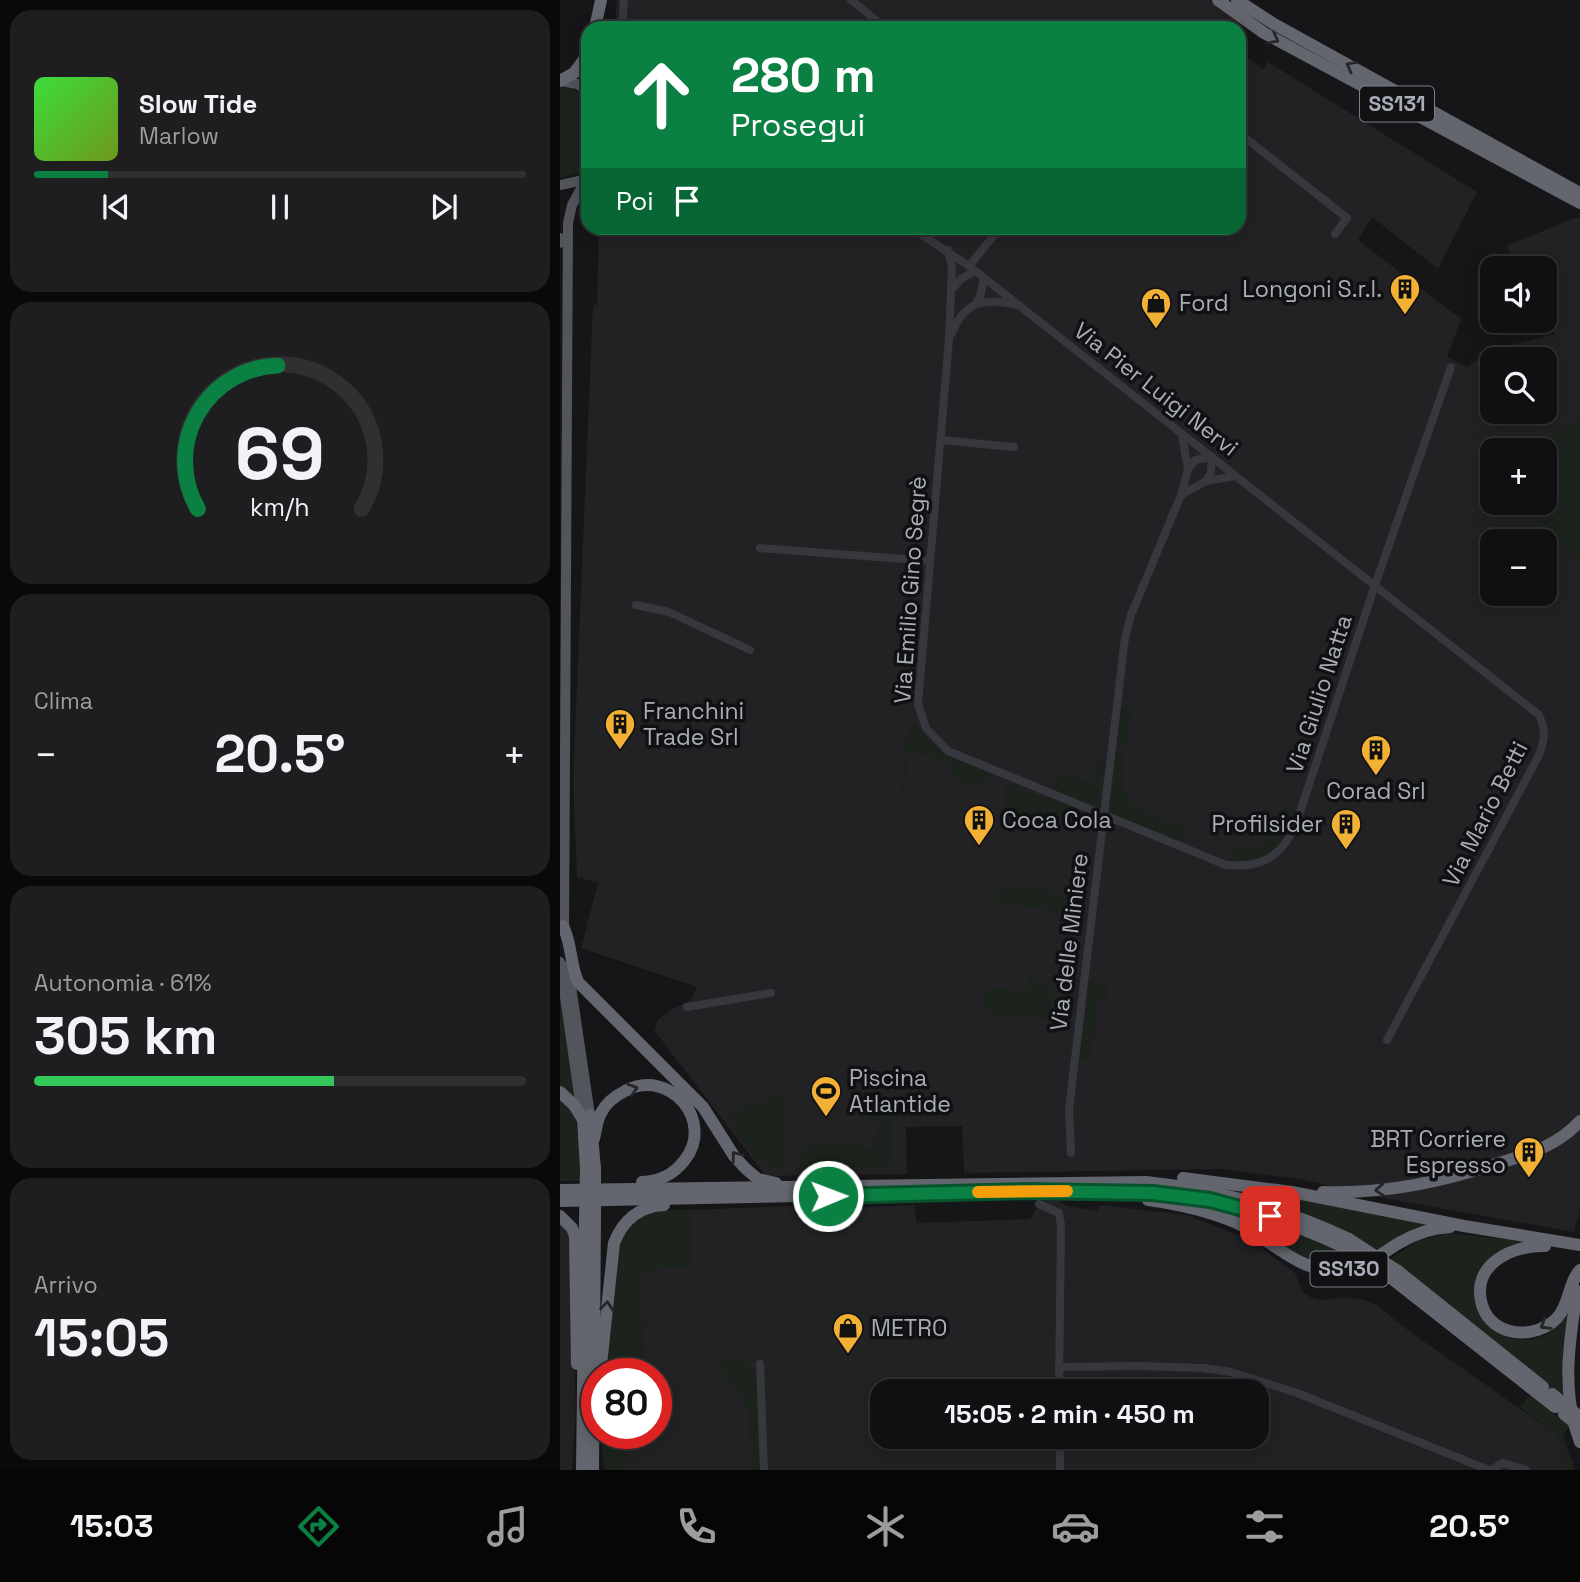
<!DOCTYPE html>
<html lang="it">
<head>
<meta charset="utf-8">
<style>
  :root { --surface:#101012; --page:#1e1e20; --text:#f1f3f6; --muted:#9c9d9f; --line:#303032; --accent:#0b8043 }
  body { margin:0; font-family:"Space Grotesk",sans-serif; background:var(--page); color:var(--text); height:100vh; display:flex; flex-direction:column; font-size:26px; white-space:nowrap }
  * { box-sizing:border-box; margin:0 }
  p { font-size:23px; color:var(--muted) }
  .icon { flex:none; width:38px; height:38px; fill:none; stroke:currentColor; stroke-width:2; stroke-linecap:round; stroke-linejoin:round }
  .map { position:relative; flex:1; overflow:hidden }
  .sheet { display:flex; flex-direction:column; gap:10px; padding:10px; background:#09090a; width:560px }
  .sheet>* { flex:none }
  .hud { position:absolute; left:21px; top:21px; width:665px; height:214px; border-radius:21px; box-shadow:0 4px 18px #0003,0 0 0 2px var(--line); background:#0b8043; color:#fff; overflow:hidden }
  .controls { position:absolute; left:920px; top:256px; display:grid; gap:14px }
  .controls a { display:grid; place-items:center; width:77px; height:77px; border-radius:14px; background:var(--surface); box-shadow:0 4px 18px #0003,0 0 0 2px var(--line); font-size:35px }
  .speed { position:absolute; left:21px; top:1358px; display:flex; gap:14px; font-size:35px; font-weight:700; text-align:center }
  .speed>* { display:grid; place-content:center; width:91px; height:91px; border-radius:50%; background:var(--surface); box-shadow:0 4px 18px #0003,0 0 0 2px var(--line); line-height:1 }
  .speed .limit { border:10px solid #d22; background:#fff; color:#111 }
  .pin { position:absolute; display:grid; place-items:center; width:60px; height:60px; color:#fff; margin:-30px; border-radius:14px; box-shadow:0 4px 10px #0006 }
  .me { position:absolute; width:77px; margin:-38px; rotate:89deg; stroke-linejoin:round; filter:drop-shadow(0 0 5px #0008) }
  .turn { display:flex; align-items:center; gap:24px; height:147px; padding:0 35px; font-size:32px }
  .turn .icon { width:91px; height:91px; stroke-width:2.5 }
  .turn b { display:block; font-size:49px; line-height:60px }
  .then { display:flex; align-items:center; height:66px; padding:0 35px; background:#0003; gap:14px; font-size:26px }
  .big { font-size:52px; font-weight:600; line-height:1.1 }
  .sheet .widget { flex:1; display:flex; flex-direction:column; justify-content:center; gap:10px; min-width:0; padding:0 24px; border-radius:21px; background:var(--page) }
  .sheet .dial { align-items:center; gap:0 }
  .dial svg { height:182px; overflow:visible; fill:none; stroke:var(--line); stroke-width:7; stroke-linecap:round; text-anchor:middle }
  .dial text { fill:var(--text); stroke:none }
  .song { display:flex; align-items:center; gap:21px }
  .cover { width:84px; height:84px; border-radius:10px; background:linear-gradient(135deg,hsl(120 70% 55%),hsl(80 70% 35%)) }
  .played { height:7px; border-radius:4px; background:linear-gradient(90deg,var(--accent) 15%,var(--line) 15%) }
  .keys { display:flex; justify-content:space-around; direction:ltr }
  .heat { display:flex; justify-content:space-between; align-items:center; font-size:38px; direction:ltr }
  .charge { height:10px; border-radius:5px; background:linear-gradient(90deg,#34c759 61%,var(--line) 0) }
  .trip { position:absolute; left:310px; top:1379px; width:399px; height:70px; border-radius:21px; background:var(--surface); box-shadow:0 4px 18px #0003,0 0 0 2px var(--line); font-weight:600; line-height:70px; text-align:center }
  .menu { display:flex; height:112px; justify-content:space-around; align-items:center; background:#060607; color:var(--muted) }
  .menu .icon { width:49px; height:49px }
  .menu .selected { color:var(--accent) }
  .menu b { font-size:32px; color:var(--text) }
  main { display:flex; flex:1; min-height:0 }
  .map>svg:first-child { display:block }
</style>
</head>
<body>
<main>
<section class="sheet">
<div class="widget">
<div class="song"><i class="cover"></i><div><b>Slow Tide</b><p>Marlow</p></div></div>
<div class="played"></div>
<div class="keys"><svg class="icon" aria-label="previous" viewBox="0 0 24 24"><path d="M18 5L8 12l10 7zM5 5v14"/></svg><svg class="icon" aria-label="pause" viewBox="0 0 24 24"><path d="M8 5v14M16 5v14"/></svg><svg class="icon" aria-label="next" viewBox="0 0 24 24"><path d="M6 5l10 7-10 7zM19 5v14"/></svg></div>
</div>
<div class="widget dial"><svg viewBox="0 0 100 80">
<path d="M14 69A42 42 0 1 1 86 69"/>
<path d="M14 69A42 42 0 0 1 49 6" stroke="#0b8043"/>
<text x="50" y="56" font-size="32" font-weight="700">69</text>
<text x="50" y="72" font-size="11">km/h</text>
</svg></div>
<div class="widget"><p>Clima</p>
<div class="heat"><a>−</a><b class="big">20.5°</b><a>+</a></div>
</div>
<div class="widget"><p>Autonomia · 61%</p><b class="big">305 km</b><div class="charge"></div></div>
<div class="widget"><p>Arrivo</p><b class="big">15:05</b></div>
</section>
<div class="map">
<svg width="1020" height="1470" viewBox="0 0 1020 1470">
  <rect width="100%" height="100%" fill="#161618"/>
  <!-- built -->
  <g fill="#222225" fill-rule="evenodd">
    <polygon points="57,0 649,0 678,21 675,28 55,28"/>
    <path d="M679 51 703 69 708 62 917 192 878 269 812 217 798 240 901 319 887 357 907 367 935 349 995 334 985 317V268H958L946 246 1017 217 1020 218V419L1000 430 982 450H933V502H966L1020 565V1210L1014 1232 840 1201 740 1179 661 1169 404 1173 402 1126 346 1127 347 1174 206 1176 94 1030 98 1020 109 1011 131 1000 137 987 21 948 38 883 17 877 13 782 33 305H37L39 228H679ZM933 359H985V411H933ZM933 541H985V593H933Z"/>
    <path d="M498 1200 507 1206 537 1211 541 1205 626 1215 691 1240 735 1273 742 1291 750 1297 762 1300 781 1298 802 1299 817 1305 849 1331 996 1434 1000 1440 1005 1470H55L54 1433H96V1374H57L69 1246 131 1210 249 1205 250 1210 355 1205 356 1223 470 1219 481 1201ZM322 1391H696V1437H322Z"/>
    <polygon points="0,1222 9,1232 16,1404 12,1470 0,1470"/>
  </g>
  <!-- green -->
  <g fill="#1c231d">
    <polygon points="0,87 12,89 28,98 28,167 17,174 0,178"/>
    <polygon points="1020,419 1020,565 966,502 985,502 985,450 982,450 1000,430"/>
    <path d="M572 706C569 727 557 783 568 799 577 812 612 822 627 828L622 841 553 815 549 810 562 707Z"/>
    <path d="M348 722 357 724C373 754 400 762 429 773V778L420 782 418 786 393 781 394 767 376 758 349 753 343 798H340Z"/>
    <polygon points="536,762 545,763 538,804 530,805 496,792 494,788 499,772 533,783"/>
    <polygon points="445,783 526,812 535,818 536,824 442,811"/>
    <path d="M725 803 734 807C724 841 713 863 672 860L675 847C705 857 717 825 725 803Z"/>
    <polygon points="448,886 491,891 495,895 517,896 517,899 525,900 524,913 436,904 434,899 435,895"/>
    <polygon points="469,971 475,972 474,983 482,984 484,982 484,987 497,988 499,975 516,977 514,995 492,993 489,1020 423,1012 426,987 467,991"/>
    <polygon points="528,981 549,983 547,1000 537,1000 531,1061 520,1060"/>
    <polygon points="0,996 16,1100 0,1086"/>
    <polygon points="226,1089 225,1168 203,1165 191,1153 168,1116"/>
    <polygon points="0,1095 15,1116 19,1144 20,1181 0,1181"/>
    <polygon points="310,1106 320,1109 332,1117 331,1166 238,1169 242,1146 263,1145 266,1140 313,1149 316,1124 305,1114 302,1108"/>
    <polygon points="664,1186 881,1223 791,1267 754,1264 634,1202 768,1224 719,1203"/>
    <path d="M96 1210H131L133 1266 87 1270C75 1279 80 1303 81 1318L86 1319 81 1374H43L60 1239 79 1216Z"/>
    <path d="M889 1233 962 1241 963 1244 945 1249 917 1293 944 1334 959 1339 971 1340 986 1335 998 1326 1009 1310C1002 1354 1001 1383 1009 1427L1003 1435 1015 1470H1005L1000 1440 996 1434 960 1407 970 1395 997 1417 990 1389 827 1261 857 1241Z"/>
    <polygon points="180,1358 189,1363 196,1377 199,1470 191,1470 189,1417 184,1401 159,1365 163,1359"/>
    <polygon points="42,1433 80,1433 80,1447 67,1448 67,1457 61,1470 45,1470 42,1455"/>
  </g>
  <g fill="none" stroke-linecap="round" stroke-linejoin="round">
    <!-- minor -->
    <g stroke="#37383d" stroke-width="8">
      <polyline points="291,0 326,28"/>
      <polyline points="62,28 64,0"/>
      <polyline points="679,133 787,218 775,234"/>
      <path d="M351 228 409 266 979 715C986 731 985 739 979 755L827 1040"/>
      <path d="M388 250 392 268 389 339 358 704 366 728 388 751 666 865C700 868 719 859 735 827L815 585 891 367"/>
      <polyline points="409,266 440,228"/>
      <polyline points="392,289 401,279 415,271"/>
      <polyline points="416,304 421,293 424,278"/>
      <path d="M392 333C405 300 425 298 457 305"/>
      <polyline points="381,440 454,447"/>
      <polyline points="628,469 635,460 652,457"/>
      <polyline points="646,481 651,472 652,457"/>
      <polyline points="621,495 646,481 676,476"/>
      <polyline points="200,548 370,561"/>
      <polyline points="76,605 109,612 190,650"/>
      <polyline points="127,1007 211,993"/>
      <polyline points="511,1153 509,1109 565,638 571,615 621,495 628,469 622,435"/>
      <polyline points="479,1204 499,1213 501,1225 499,1391"/>
      <polyline points="200,1364 204,1470"/>
      <polyline points="499,1367 582,1366 643,1368 671,1372 737,1393 929,1470"/>
      <polyline points="500,1437 500,1470"/>
      <polyline points="931,1470 943,1463 966,1470"/>
    </g>
    <!-- major -->
    <g stroke="#53555c" stroke-width="10">
      <polyline points="0,81 17,84 28,90"/>
      <polyline points="0,185 19,181 28,176"/>
      <polyline points="0,238 0,243"/>
      <polyline points="4,931 8,223 12,205 28,176"/>
      <polyline points="0,962 22,1115"/>
      <polyline points="8,966 30,1115"/>
    </g>
    <!-- highway -->
    <g stroke="#63666e" stroke-width="12">
      <polyline points="658,0 704,33 1020,203"/>
      <polyline points="677,0 714,24 1020,193"/>
      <polyline points="35,28 41,0"/>
      <polyline points="0,81 14,73 28,54"/>
      <path d="M3 926C12 944 10 964 18 982L143 1107 174 1156 186 1169 198 1179 216 1183"/>
      <polyline points="0,1092 14,1105 23,1120"/>
      <polyline points="30,1115 35,1168"/>
      <polyline points="23,1120 26,1168"/>
      <path d="M34 1139C36 1130 37 1120 41 1113 46 1103 55 1096 65 1091 110 1067 156 1122 124 1161 113 1175 100 1181 82 1182"/>
      <polyline points="623,1178 732,1192 904,1226 1020,1245"/>
      <path d="M0 1190 586 1182C658 1189 723 1208 789 1239"/>
      <path d="M457 1191C520 1189 588 1188 651 1201 697 1210 740 1227 784 1247"/>
      <path d="M763 1192C825 1194 881 1182 939 1163 969 1154 999 1145 1020 1121"/>
      <path d="M588 1200C618 1204 649 1211 677 1223 711 1239 736 1271 777 1271 802 1271 819 1255 839 1243 856 1233 871 1228 890 1227"/>
      <polyline points="0,1201 431,1192"/>
      <polyline points="0,1216 12,1228 15,1236 17,1364"/>
      <path d="M985 1246C953 1245 910 1264 922 1305 932 1338 976 1340 997 1318 1010 1304 1008 1283 1020 1270"/>
      <polyline points="838,1271 983,1387"/>
      <polyline points="831,1278 995,1407"/>
      <path d="M1017 1291C1009 1343 1001 1392 1020 1442"/>
      <path d="M40 1374 54 1243C63 1220 80 1206 104 1205"/>
      <polyline points="22,1470 25,1219"/>
      <polyline points="33,1470 35,1218"/>
    </g>
    <!-- highway-bridge -->
    <g stroke="#63666e" stroke-width="12">
      <polyline points="35,1168 35,1218"/>
      <polyline points="25,1219 26,1168"/>
      <polyline points="789,1239 838,1271"/>
      <polyline points="784,1247 831,1278"/>
      <polyline points="992,1394 1020,1417"/>
      <polyline points="1004,1414 1020,1427"/>
    </g>
  </g>
  <!-- one-way arrows -->
  <defs><path id="oneway-chevron" d="M-2-3.5L2.5 0L-2 3.5" fill="none" stroke-width="1.6" stroke-linecap="round" stroke-linejoin="round" transform="scale(1.75)"/></defs>
  <g stroke="#26262a">
    <use href="#oneway-chevron" transform="translate(714 39) rotate(28)"/>
    <use href="#oneway-chevron" transform="translate(791 66) rotate(-151)"/>
    <use href="#oneway-chevron" transform="translate(73 1089) rotate(-18)"/>
    <use href="#oneway-chevron" transform="translate(176 1156) rotate(-127)"/>
    <use href="#oneway-chevron" transform="translate(820 1190) rotate(176)"/>
    <use href="#oneway-chevron" transform="translate(47 1306) rotate(-84)"/>
    <use href="#oneway-chevron" transform="translate(985 1325) rotate(149)"/>
  </g>
  <g fill="none" stroke-linecap="round" stroke-linejoin="round">
    <!-- route casing -->
    <g stroke="#07532c" stroke-width="18">
      <polyline id="route" points="268,1196 467,1191 593,1193 650,1200 710,1216"/>
    </g>
    <!-- route -->
    <use href="#route" stroke="#0b8043" stroke-width="12"/>
    <!-- slow -->
    <polyline stroke="#f59e0b" stroke-width="12" points="418,1192 507,1191"/>
  </g>
  <!-- icons -->
  <defs>
    <g id="building-pin" transform="scale(1.575)"><path d="M0 17L-7.5 6A9.5 9.5 0 1 1 7.5 6Z" fill="#f2b134" stroke="#111113"/><path d="M-4-6H4V6H1V3H-1V6H-4ZM-2.5-4.3h1.7v1.8h-1.7ZM.8-4.3h1.7v1.8H.8ZM-2.5-1h1.7V.8h-1.7ZM.8-1h1.7V.8H.8Z" fill="#111"/></g>
    <g id="shop-pin" transform="scale(1.575)"><path d="M0 17L-7.5 6A9.5 9.5 0 1 1 7.5 6Z" fill="#f2b134" stroke="#111113"/><path d="M-5-2.5h2.3a2.7 3.5 0 0 1 5.4 0H5L5.5 6h-11ZM-1.5-2.5h3a1.5 2.3 0 0 0-3 0Z" fill="#111"/></g>
    <g id="stadium-pin" transform="scale(1.575)"><path d="M0 17L-7.5 6A9.5 9.5 0 1 1 7.5 6Z" fill="#f2b134" stroke="#111113"/><path d="M0-5a6.5 5 0 1 0 0 10a6.5 5 0 1 0 0-10ZM-3.5-1.8h7v3.6h-7Z" fill="#111"/></g>
  </defs>
  <g fill-rule="evenodd">
    <use href="#building-pin" x="845" y="289"/>
    <use href="#shop-pin" x="596" y="303"/>
    <use href="#building-pin" x="60" y="724"/>
    <use href="#building-pin" x="816" y="750"/>
    <use href="#building-pin" x="419" y="820"/>
    <use href="#building-pin" x="786" y="824"/>
    <use href="#stadium-pin" x="266" y="1091"/>
    <use href="#building-pin" x="969" y="1152"/>
    <use href="#shop-pin" x="288" y="1328"/>
  </g>
  <g text-anchor="middle" stroke-width="7" stroke-linejoin="round" paint-order="stroke">
    <!-- shield labels -->
    <g fill="#111113" stroke="#7b7e86" stroke-width="2">
      <rect x="800" y="86.5" width="74" height="35" rx="5"/>
      <rect x="750.5" y="1251.5" width="77" height="35" rx="5"/>
    </g>
    <g font-size="21" font-weight="bold" fill="#a8adb8">
      <text x="837" y="111">SS131</text>
      <text x="789" y="1276">SS130</text>
    </g>
    <!-- poi labels -->
    <g font-size="23" fill="#a8adb8" stroke="#111113" text-anchor="start">
      <text x="822" y="297" text-anchor="end">Longoni S.r.l.</text>
      <text x="619" y="311">Ford</text>
      <text x="83" y="719">Franchini<tspan x="83" dy="26">Trade Srl</tspan></text>
      <text x="816" y="799" text-anchor="middle">Corad Srl</text>
      <text x="442" y="828">Coca Cola</text>
      <text x="763" y="832" text-anchor="end">Profilsider</text>
      <text x="289" y="1086">Piscina<tspan x="289" dy="26">Atlantide</tspan></text>
      <text x="946" y="1147" text-anchor="end">BRT Corriere<tspan x="946" dy="26">Espresso</tspan></text>
      <text x="311" y="1336">METRO</text>
    </g>
    <!-- street labels -->
    <g font-size="23" fill="#a8adb8" stroke="#111113">
      <text transform="translate(596 389) rotate(38)" y="8">Via Pier Luigi Nervi</text>
      <text transform="translate(350 590) rotate(-86)" y="8">Via Emilio Gino Segrè</text>
      <text transform="translate(759 694) rotate(-72)" y="8">Via Giulio Natta</text>
      <text transform="translate(925 814) rotate(-63)" y="8">Via Mario Betti</text>
      <text transform="translate(509 942) rotate(-83)" y="8">Via delle Miniere</text>
    </g>
  </g>
</svg>
<div class="controls">
<a><svg class="icon" aria-label="sound" viewBox="0 0 24 24"><path d="M4 9h4l5-4v14l-5-4H4zM17 9q2 3 0 6"/></svg></a>
<a><svg class="icon" aria-label="search" viewBox="0 0 24 24"><circle cx="10" cy="10" r="6"/><path d="M15 15l6 6"/></svg></a>
<a>+</a>
<a>−</a>
</div>
<div class="speed"><div class="limit">80</div></div>
<div class="pin" style="left:710px;top:1216px;background:#d93025"><svg class="icon" aria-label="arrive" viewBox="0 0 24 24"><path d="M6 21V4h12l-3 4 3 4H6"/></svg></div>
<svg class="me" style="left:268px;top:1196px" viewBox="-20 -20 40 40"><circle r="17" fill="#0b8043" stroke="#fff" stroke-width="3"/><path d="M0-11L8 9 0 5-8 9z" fill="#fff"/></svg>
<div class="trip">15:05 · 2 min · 450 m</div>
<div class="hud">
<div class="turn"><svg class="icon" aria-label="ahead" viewBox="0 0 24 24"><path d="M12 20V5M6 11l6-6 6 6"/></svg><div><b>280 m</b>Prosegui</div></div>
<div class="then">Poi<svg class="icon" aria-label="arrive" viewBox="0 0 24 24"><path d="M6 21V4h12l-3 4 3 4H6"/></svg></div>
</div>
</div>
</main>
<nav class="menu">
<b>15:03</b>
<svg class="icon selected" aria-label="directions" viewBox="0 0 24 24"><path d="M12 3l9 9-9 9-9-9zM9 14v-3h6M13 9l2 2-2 2"/></svg>
<svg class="icon" aria-label="music" viewBox="0 0 24 24"><path d="M9 18V5l10-2v13"/><circle cx="6" cy="18" r="3"/><circle cx="16" cy="16" r="3"/></svg>
<svg class="icon" aria-label="phone" viewBox="0 0 24 24"><path d="M5 4h4l2 5-3 2q2 4 5 5l2-3 5 2v4C11 20 4 13 5 4z"/></svg>
<svg class="icon" aria-label="climate" viewBox="0 0 24 24"><path d="M12 3v18M4 7l16 10M4 17L20 7"/></svg>
<svg class="icon" aria-label="car" viewBox="0 0 24 24"><path d="M5 17H2v-5l4-1 3-4h7l3 4 3 1v5h-3M9 17h6M6 11h13"/><circle cx="7" cy="17" r="2"/><circle cx="17" cy="17" r="2"/></svg>
<svg class="icon" aria-label="filters" viewBox="0 0 24 24"><path d="M4 7h16M4 17h16"/><circle cx="9" cy="7" r="2"/><circle cx="15" cy="17" r="2"/></svg>
<b>20.5°</b>
</nav>
</body>
</html>
